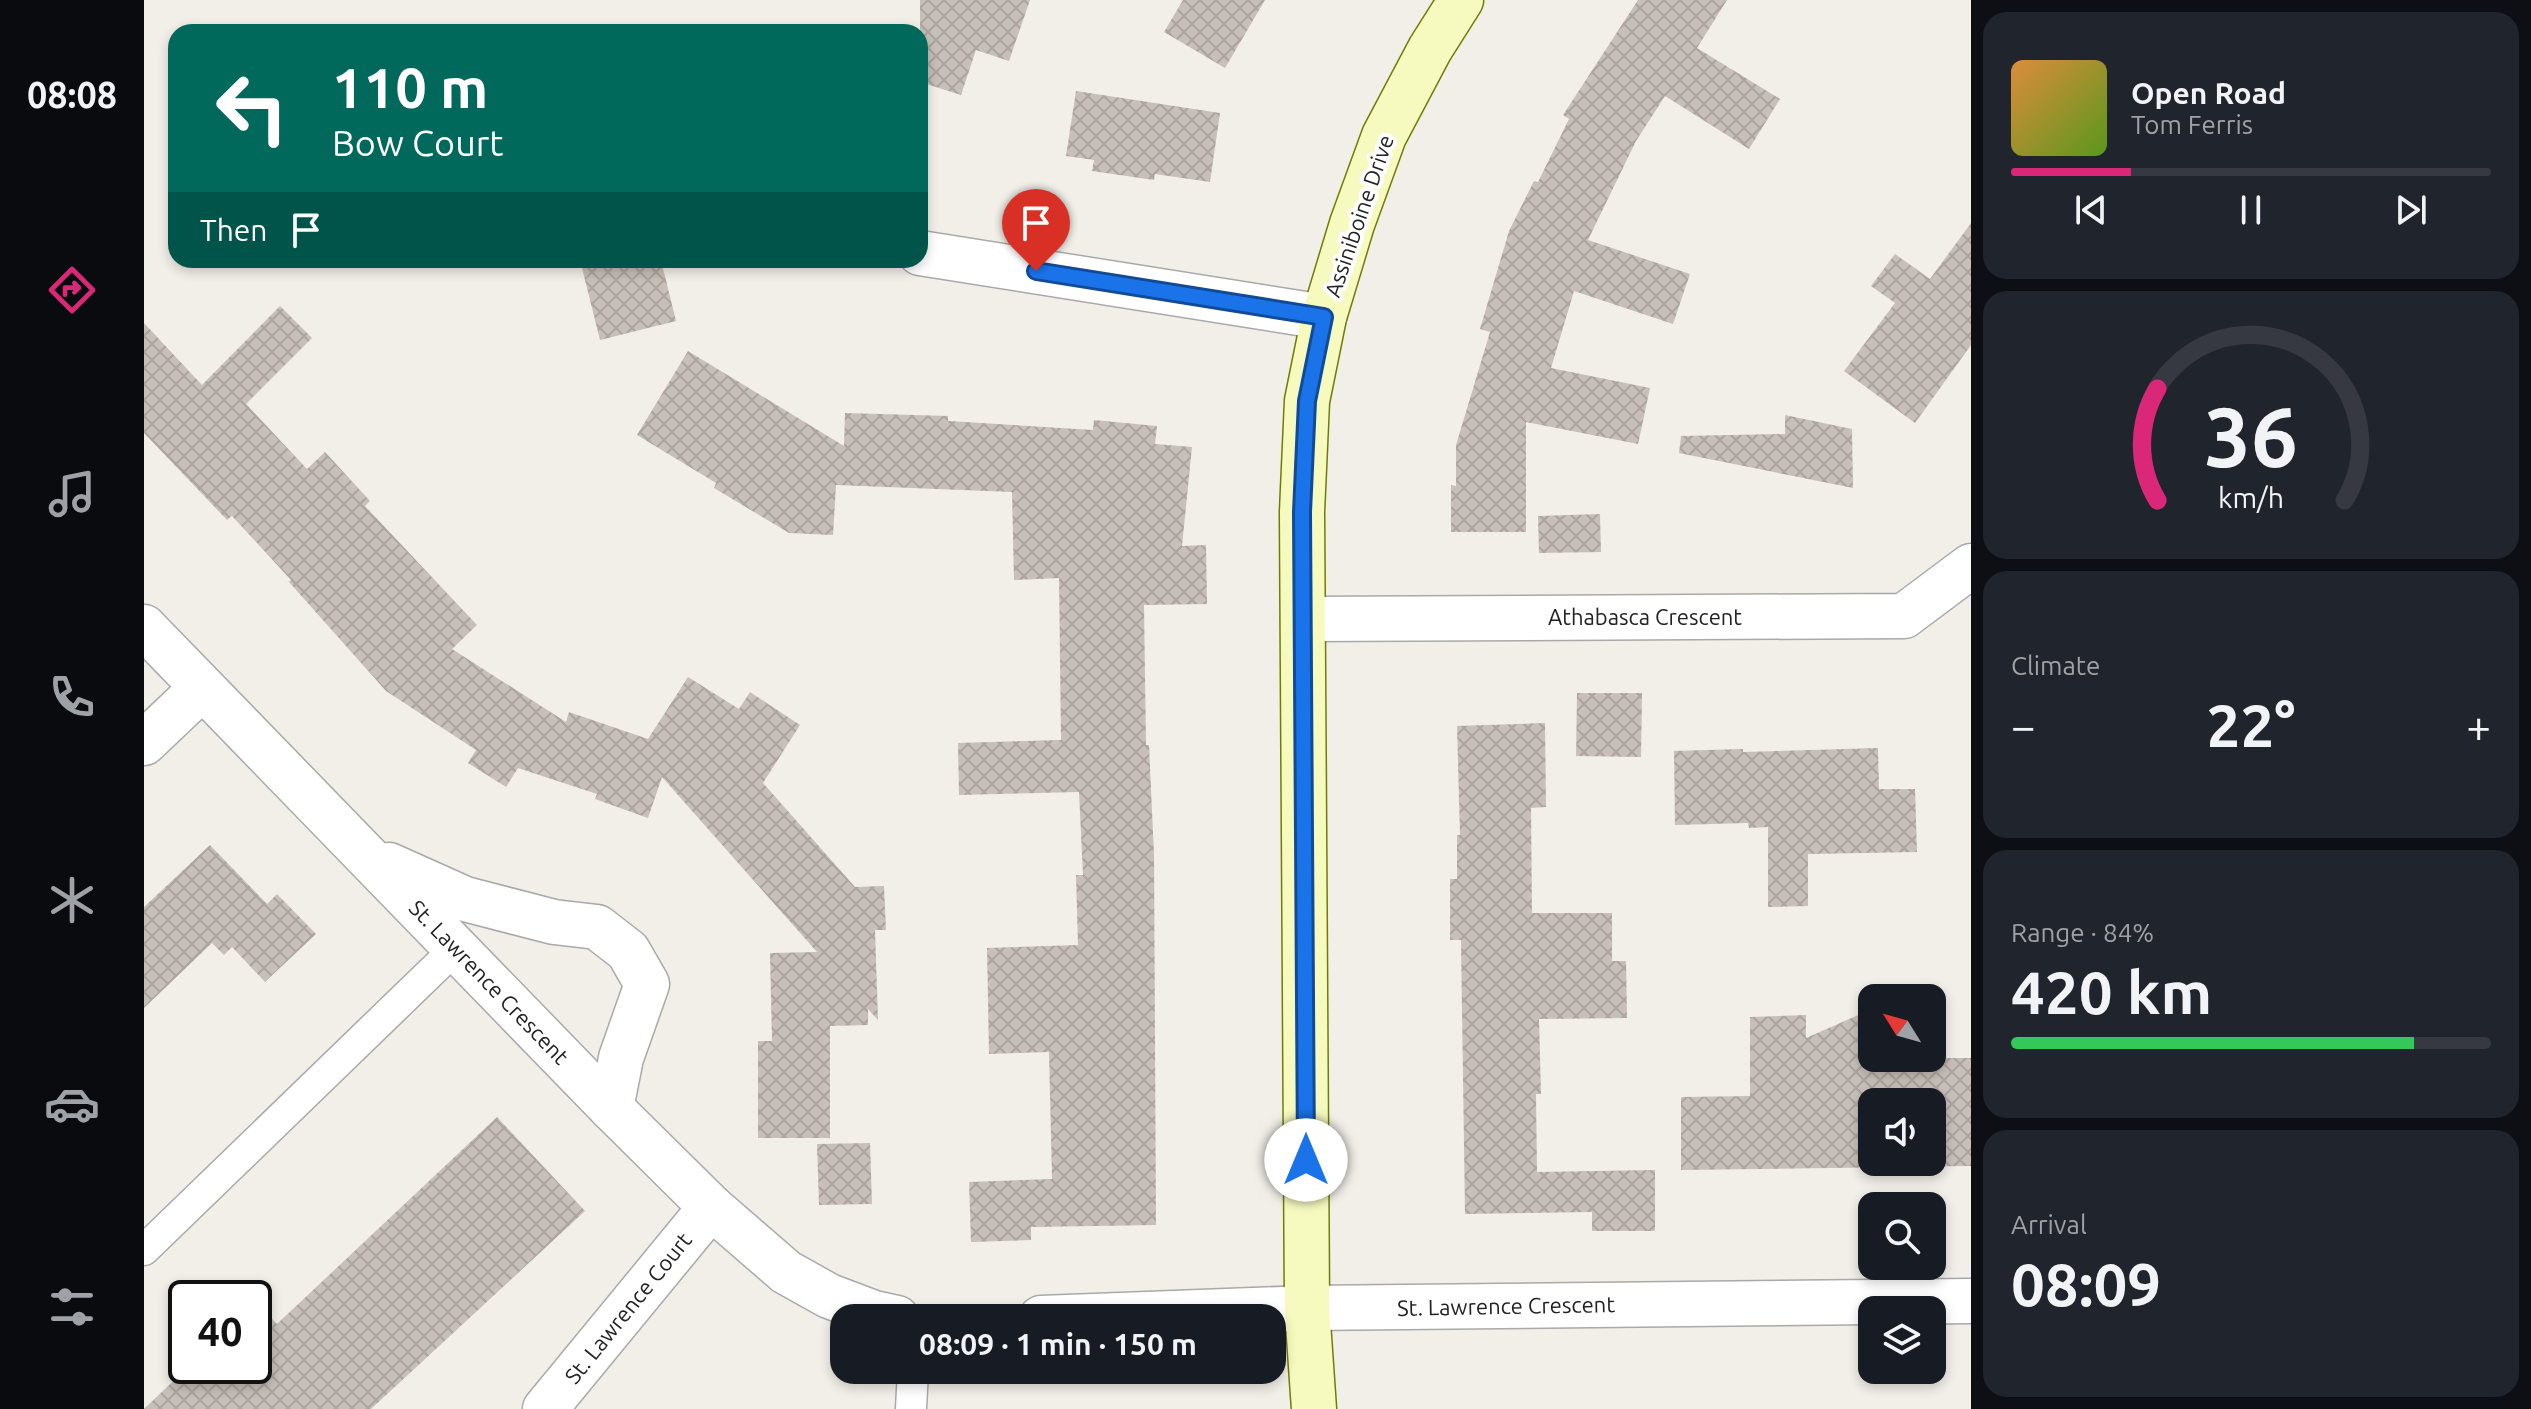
<!DOCTYPE html>
<html lang="en">
<head>
<meta charset="utf-8">
<style>
  :root { --surface:#171b24; --page:#20242c; --text:#f1f3f6; --muted:#9ea1a6; --line:#363941; --accent:#db2777 }
  body { margin:0; font-family:Ubuntu,sans-serif; background:var(--page); color:var(--text); height:100vh; display:flex; flex-direction:column; font-size:30px; white-space:nowrap }
  * { box-sizing:border-box; margin:0 }
  p { font-size:26px; color:var(--muted) }
  .icon { flex:none; width:44px; height:44px; fill:none; stroke:currentColor; stroke-width:2; stroke-linecap:round; stroke-linejoin:round }
  .map { position:relative; flex:1; overflow:hidden }
  .side { display:flex; flex-direction:column; gap:12px; padding:12px; background:#0d0f14; width:560px }
  .side>* { flex:none }
  .banner { position:absolute; left:24px; top:24px; width:760px; height:244px; border-radius:24px; box-shadow:0 4px 12px #0003; background:#00695c; color:#fff; overflow:hidden }
  .needle { width:52px; rotate:307deg }
  .buttons { position:absolute; left:1714px; top:984px; display:grid; gap:16px }
  .buttons a { display:grid; place-items:center; width:88px; height:88px; border-radius:16px; background:var(--surface); box-shadow:0 4px 12px #0003; font-size:40px }
  .speed { position:absolute; left:24px; top:1280px; display:flex; gap:16px; font-size:40px; font-weight:700; text-align:center }
  .speed>* { display:grid; place-content:center; width:104px; height:104px; border-radius:50%; background:var(--surface); box-shadow:0 4px 12px #0003; line-height:1 }
  .speed .limit { border:4px solid #111; border-radius:12px; background:#fff; color:#111 }
  .pin { position:absolute; display:grid; place-items:center; width:68px; height:68px; color:#fff; margin:-82px -34px; border-radius:50% 50% 50% 0; rotate:-45deg; box-shadow:0 0 8px #0007 }
  .pin .icon { rotate:45deg }
  .me { position:absolute; width:88px; margin:-44px; rotate:0deg; stroke-linejoin:round; filter:drop-shadow(0 0 6px #0008) }
  .turn { display:flex; align-items:center; gap:28px; height:168px; padding:0 32px; font-size:36px }
  .turn .icon { width:104px; height:104px; stroke-width:2.5 }
  .turn b { display:block; font-size:56px; line-height:68px }
  .then { display:flex; align-items:center; height:76px; padding:0 32px; background:#0003; gap:16px; font-size:30px }
  .big { font-size:60px; font-weight:700; line-height:1.1 }
  .side .tile { flex:1; display:flex; flex-direction:column; justify-content:center; gap:12px; min-width:0; padding:0 28px; border-radius:24px; background:var(--page) }
  .side .dial { align-items:center; gap:0 }
  .dial svg { height:208px; overflow:visible; fill:none; stroke:var(--line); stroke-width:7; stroke-linecap:round; text-anchor:middle }
  .dial text { fill:var(--text); stroke:none }
  .song { display:flex; align-items:center; gap:24px }
  .cover { width:96px; height:96px; border-radius:12px; background:linear-gradient(135deg,hsl(30 70% 55%),hsl(90 70% 35%)) }
  .played { height:8px; border-radius:4px; background:linear-gradient(90deg,var(--accent) 25%,var(--line) 25%) }
  .keys { display:flex; justify-content:space-around; direction:ltr }
  .heat { display:flex; justify-content:space-between; align-items:center; font-size:44px; direction:ltr }
  .charge { height:12px; border-radius:6px; background:linear-gradient(90deg,#34c759 84%,var(--line) 0) }
  .trip { position:absolute; left:686px; top:1304px; width:456px; height:80px; border-radius:24px; background:var(--surface); box-shadow:0 4px 12px #0003; font-weight:700; line-height:80px; text-align:center }
  main { display:flex; flex:1; min-height:0 }
  .tabs { display:flex; flex-direction:column; width:144px; justify-content:space-around; align-items:center; background:#090b0e; color:var(--muted) }
  .tabs .icon { width:56px; height:56px }
  .tabs .selected { color:var(--accent) }
  .tabs b { font-size:36px; color:var(--text) }
  .map>svg:first-child { display:block }
</style>
</head>
<body>
<main>
<nav class="tabs">
<b>08:08</b>
<svg class="icon selected" aria-label="directions" viewBox="0 0 24 24"><path d="M12 3l9 9-9 9-9-9zM9 14v-3h6M13 9l2 2-2 2"/></svg>
<svg class="icon" aria-label="music" viewBox="0 0 24 24"><path d="M9 18V5l10-2v13"/><circle cx="6" cy="18" r="3"/><circle cx="16" cy="16" r="3"/></svg>
<svg class="icon" aria-label="phone" viewBox="0 0 24 24"><path d="M5 4h4l2 5-3 2q2 4 5 5l2-3 5 2v4C11 20 4 13 5 4z"/></svg>
<svg class="icon" aria-label="climate" viewBox="0 0 24 24"><path d="M12 3v18M4 7l16 10M4 17L20 7"/></svg>
<svg class="icon" aria-label="car" viewBox="0 0 24 24"><path d="M5 17H2v-5l4-1 3-4h7l3 4 3 1v5h-3M9 17h6M6 11h13"/><circle cx="7" cy="17" r="2"/><circle cx="17" cy="17" r="2"/></svg>
<svg class="icon" aria-label="filters" viewBox="0 0 24 24"><path d="M4 7h16M4 17h16"/><circle cx="9" cy="7" r="2"/><circle cx="15" cy="17" r="2"/></svg>
</nav>
<div class="map">
<svg width="1827" height="1409" viewBox="0 0 1827 1409">
  <defs>
    <pattern id="building-cross-hatch" width="8" height="8" patternUnits="userSpaceOnUse" patternTransform="scale(2)"><rect width="8" height="8" fill="#c7bfb8"/><path d="M0 0l8 8M0 8l8-8" fill="none" stroke="#aba49e"/></pattern>
  </defs>
  <rect width="100%" height="100%" fill="#f2efe9"/>
  <!-- building -->
  <g fill="url(#building-cross-hatch)" fill-rule="evenodd">
    <polygon points="776,0 886,0 865,61 832,50 817,95 776,82"/>
    <polygon points="1039,0 1121,0 1081,68 1020,32"/>
    <polygon points="1494,0 1583,0 1553,48 1636,99 1605,149 1521,96 1492,141 1444,240 1546,274 1529,324 1430,291 1407,368 1506,388 1494,444 1382,422 1382,532 1307,532 1307,485 1312,486 1312,445 1346,332 1336,329 1365,231 1390,181 1394,182 1425,119 1419,115"/>
    <polygon points="932,91 1076,113 1066,182 1011,174 1010,180 948,171 950,160 922,156"/>
    <polygon points="1827,223 1827,345 1771,423 1700,371 1751,303 1727,286 1751,254 1786,279"/>
    <polygon points="436,260 517,260 532,321 456,340"/>
    <polygon points="136,306 168,338 102,404 163,469 181,452 226,501 221,506 333,625 308,649 422,722 425,712 504,739 544,677 595,709 606,692 656,725 619,783 711,887 740,886 742,930 731,930 734,1020 724,1009 724,1025 686,1026 686,1138 614,1138 614,1041 628,1041 626,953 673,952 518,777 504,818 451,799 453,794 374,768 362,787 324,763 332,750 242,691 145,582 147,580 88,516 83,520 0,433 0,323 58,385"/>
    <polygon points="544,351 700,446 701,413 804,416 804,421 949,430 950,420 1013,426 1011,444 1048,447 1038,546 1062,545 1063,604 1000,605 1002,745 1005,745 1010,855 1012,1225 887,1227 887,1240 827,1242 825,1182 908,1179 905,1052 845,1054 843,948 934,945 932,875 939,875 935,792 815,795 814,743 917,740 915,578 870,580 868,492 692,485 689,535 645,533 570,488 572,483 493,435"/>
    <polygon points="1641,415 1708,429 1709,488 1535,453 1537,436 1641,434"/>
    <polygon points="1456,514 1457,552 1395,553 1394,516"/>
    <polygon points="1433,693 1498,693 1497,757 1432,756"/>
    <polygon points="1401,723 1402,807 1387,808 1388,913 1468,913 1468,961 1482,961 1483,1018 1395,1019 1397,1094 1392,1094 1393,1172 1511,1170 1511,1231 1448,1231 1448,1212 1321,1214 1317,940 1306,940 1306,879 1313,879 1313,835 1316,835 1313,726"/>
    <polygon points="1734,748 1735,789 1771,789 1773,852 1664,854 1664,906 1624,907 1624,827 1605,828 1604,823 1531,825 1530,751 1599,749 1599,752"/>
    <polygon points="66,845 123,904 133,894 172,934 121,982 88,947 80,955 68,943 0,1008 0,907"/>
    <path d="M1728 1009V1058H1788V1037L1797 1058H1827V1166L1537 1170V1097L1606 1096V1017L1662 1015V1038ZM1728 1102H1788V1162H1728Z"/>
    <polygon points="353,1117 441,1211 227,1409 0,1409 45,1366 110,1366 110,1305 113,1303 133,1324"/>
    <polygon points="726,1143 728,1204 675,1205 673,1144"/>
  </g>
  <g fill="none" stroke-linecap="round" stroke-linejoin="round">
    <!-- lane casing -->
    <g stroke="#a9a9a9" stroke-width="33">
      <g id="lane">
        <polyline points="0,1250 312,948"/>
        <polyline points="767,1409 769,1370"/>
      </g>
    </g>
    <!-- street casing -->
    <g stroke="#a9a9a9" stroke-width="47">
      <g id="street">
        <polyline points="776,253 1180,317"/>
        <polyline points="1159,619 1760,616 1827,566"/>
        <polyline points="0,627 467,1108 567,1207 642,1272 685,1296 730,1313 753,1318"/>
        <polyline points="0,743 58,688"/>
        <polyline points="245,865 321,899 410,922 453,927 484,951 503,984 477,1058 467,1108"/>
        <polyline points="897,1318 1163,1308 1827,1301"/>
        <polyline points="401,1409 567,1207"/>
      </g>
    </g>
    <!-- secondary casing -->
    <g stroke="#707d05" stroke-width="47">
      <polyline id="secondary" points="1170,1409 1163,1308 1158,512 1163,401 1180,317 1208,224 1240,136 1286,49 1317,0"/>
    </g>
    <!-- lane -->
    <use href="#lane" stroke="#fff" stroke-width="30"/>
    <!-- street -->
    <use href="#street" stroke="#fff" stroke-width="44"/>
    <!-- secondary -->
    <use href="#secondary" stroke="#f7fabf" stroke-width="44"/>
  </g>
  <g fill="none" stroke-linecap="round" stroke-linejoin="round">
    <!-- route casing -->
    <g stroke="#114b97" stroke-width="20">
      <polyline id="route" points="892,271 1180,317 1163,401 1158,512 1162,1160"/>
    </g>
    <!-- route -->
    <use href="#route" stroke="#1a73e8" stroke-width="14"/>
  </g>
  <g text-anchor="middle" stroke-width="8" stroke-linejoin="round" paint-order="stroke">
    <!-- street labels -->
    <g font-size="22" fill="#222" stroke="#fff">
      <text transform="translate(1215 216) rotate(-71)" y="8">Assiniboine Drive</text>
      <text x="1501" y="625">Athabasca Crescent</text>
      <text transform="translate(345 982) rotate(46)" y="8">St. Lawrence Crescent</text>
      <text transform="translate(1362 1306) rotate(-1)" y="8">St. Lawrence Crescent</text>
      <text transform="translate(484 1308) rotate(-51)" y="8">St. Lawrence Court</text>
    </g>
  </g>
</svg>
<div class="buttons">
<a><svg class="needle" viewBox="-14 -14 28 28"><path d="M0-13l5 13h-10z" fill="#e53935"/><path d="M0 13l5-13h-10z" fill="#9ea1a6"/></svg></a>
<a><svg class="icon" aria-label="sound" viewBox="0 0 24 24"><path d="M4 9h4l5-4v14l-5-4H4zM17 9q2 3 0 6"/></svg></a>
<a><svg class="icon" aria-label="search" viewBox="0 0 24 24"><circle cx="10" cy="10" r="6"/><path d="M15 15l6 6"/></svg></a>
<a><svg class="icon" aria-label="layers" viewBox="0 0 24 24"><path d="M12 4l9 5-9 5-9-5zM3 14l9 5 9-5"/></svg></a>
</div>
<div class="speed"><div class="limit">40</div></div>
<div class="pin" style="left:892px;top:271px;background:#d93025"><svg class="icon" aria-label="arrive" viewBox="0 0 24 24"><path d="M6 21V4h12l-3 4 3 4H6"/></svg></div>
<svg class="me" style="left:1162px;top:1160px" viewBox="-20 -20 40 40"><circle r="19" fill="#fff"/><path d="M0-13L10 11 0 6-10 11z" fill="#1a73e8"/></svg>
<div class="trip">08:09 · 1 min · 150 m</div>
<div class="banner">
<div class="turn"><svg class="icon" aria-label="left" viewBox="0 0 24 24"><path d="M17 20v-9H6M10 6l-5 5 5 5"/></svg><div><b>110 m</b>Bow Court</div></div>
<div class="then">Then<svg class="icon" aria-label="arrive" viewBox="0 0 24 24"><path d="M6 21V4h12l-3 4 3 4H6"/></svg></div>
</div>
</div>
<section class="side">
<div class="tile">
<div class="song"><i class="cover"></i><div><b>Open Road</b><p>Tom Ferris</p></div></div>
<div class="played"></div>
<div class="keys"><svg class="icon" aria-label="previous" viewBox="0 0 24 24"><path d="M18 5L8 12l10 7zM5 5v14"/></svg><svg class="icon" aria-label="pause" viewBox="0 0 24 24"><path d="M8 5v14M16 5v14"/></svg><svg class="icon" aria-label="next" viewBox="0 0 24 24"><path d="M6 5l10 7-10 7zM19 5v14"/></svg></div>
</div>
<div class="tile dial"><svg viewBox="0 0 100 80">
<path d="M14 69A42 42 0 1 1 86 69"/>
<path d="M14 69A42 42 0 0 1 14 26" stroke="#db2777"/>
<text x="50" y="56" font-size="32" font-weight="700">36</text>
<text x="50" y="72" font-size="11">km/h</text>
</svg></div>
<div class="tile"><p>Climate</p>
<div class="heat"><a>−</a><b class="big">22°</b><a>+</a></div>
</div>
<div class="tile"><p>Range · 84%</p><b class="big">420 km</b><div class="charge"></div></div>
<div class="tile"><p>Arrival</p><b class="big">08:09</b></div>
</section>
</main>
</body>
</html>
